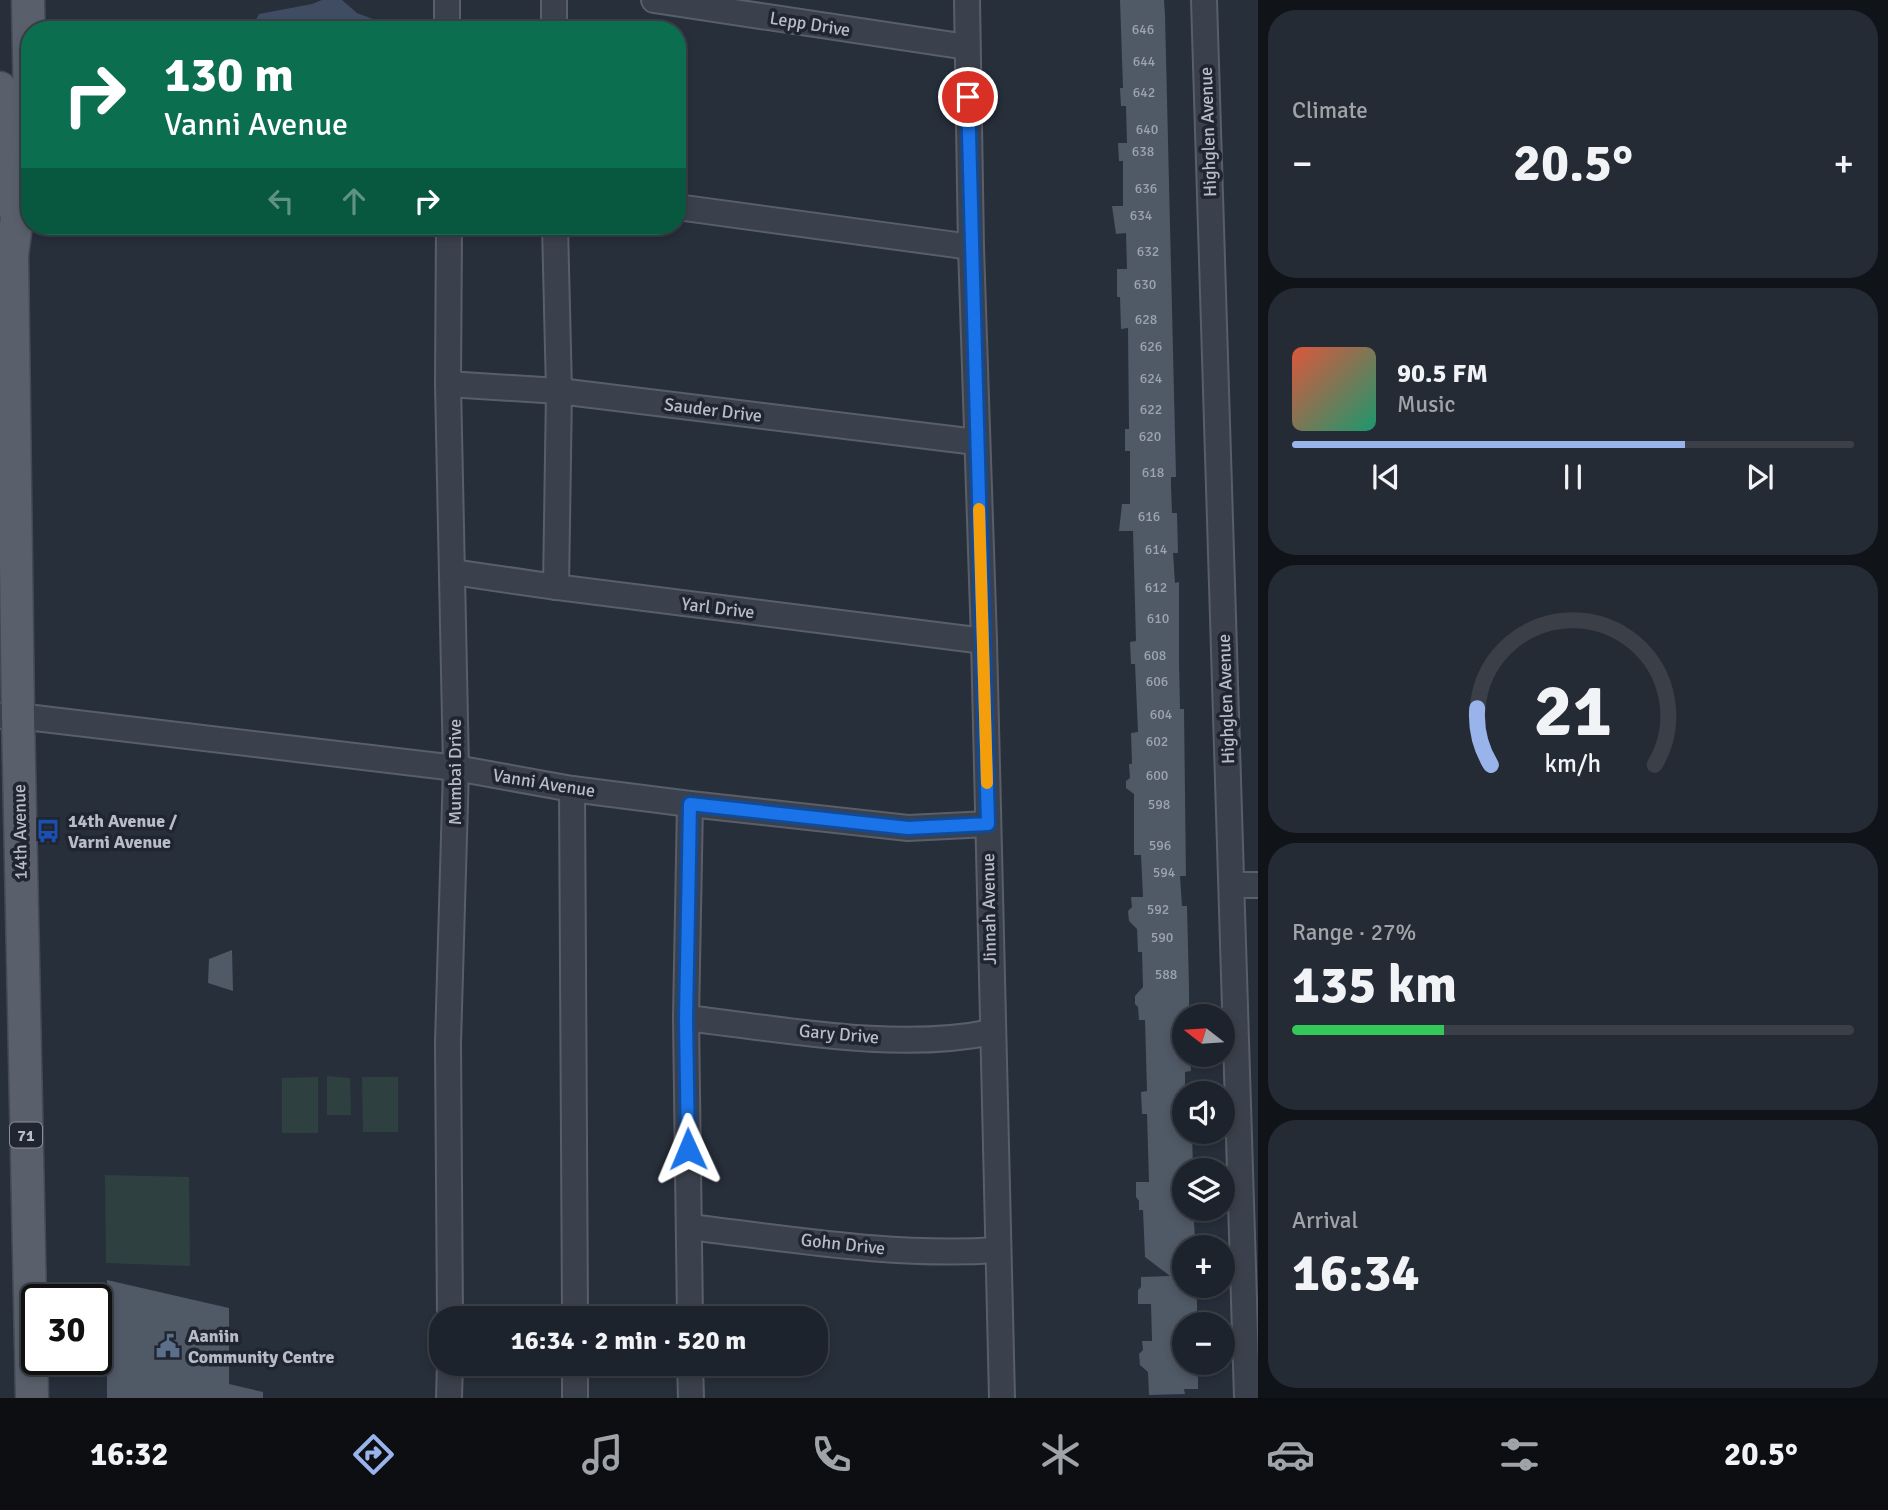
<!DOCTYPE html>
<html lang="en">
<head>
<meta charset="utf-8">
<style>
  :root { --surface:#1d232c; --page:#252b34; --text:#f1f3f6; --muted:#a0a4a9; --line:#3b4048; --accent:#98b4eb }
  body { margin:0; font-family:Signika,sans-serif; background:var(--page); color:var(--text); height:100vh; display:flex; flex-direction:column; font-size:26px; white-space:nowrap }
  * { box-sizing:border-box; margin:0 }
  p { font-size:23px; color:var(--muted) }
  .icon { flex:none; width:38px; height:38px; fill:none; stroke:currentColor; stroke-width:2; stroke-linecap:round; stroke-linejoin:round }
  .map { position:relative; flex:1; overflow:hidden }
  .side { display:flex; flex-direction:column; gap:10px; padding:10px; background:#101318; width:630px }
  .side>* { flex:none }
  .top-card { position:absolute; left:21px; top:21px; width:665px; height:214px; border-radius:28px; box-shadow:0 4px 10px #0003,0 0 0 2px var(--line); background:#0b6e4f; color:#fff; overflow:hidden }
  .needle { width:46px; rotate:287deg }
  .controls { position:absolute; left:1172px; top:1004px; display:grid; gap:14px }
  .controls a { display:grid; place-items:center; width:63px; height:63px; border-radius:50%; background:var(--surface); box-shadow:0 4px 10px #0003,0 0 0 2px var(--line); font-size:35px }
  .speed { position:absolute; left:21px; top:1284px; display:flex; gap:14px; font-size:35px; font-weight:700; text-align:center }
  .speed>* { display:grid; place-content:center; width:91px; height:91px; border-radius:50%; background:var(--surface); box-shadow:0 4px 10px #0003,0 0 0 2px var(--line); line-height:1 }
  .speed .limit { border:4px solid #111; border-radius:10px; background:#fff; color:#111 }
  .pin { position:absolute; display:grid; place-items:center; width:60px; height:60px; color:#fff; margin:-30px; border:4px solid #fff; border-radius:50%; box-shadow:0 2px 7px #0007 }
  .me { position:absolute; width:77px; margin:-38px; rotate:359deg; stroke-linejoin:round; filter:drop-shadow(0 0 5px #0008) }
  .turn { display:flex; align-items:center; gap:24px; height:147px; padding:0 28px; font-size:32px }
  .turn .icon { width:91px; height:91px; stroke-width:2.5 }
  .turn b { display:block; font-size:49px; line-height:60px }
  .lanes { display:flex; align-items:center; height:66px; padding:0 28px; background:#0003; justify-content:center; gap:35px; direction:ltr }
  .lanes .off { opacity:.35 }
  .big { font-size:52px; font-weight:800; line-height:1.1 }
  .side .tile { flex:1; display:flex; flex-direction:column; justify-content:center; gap:10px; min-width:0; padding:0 24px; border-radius:28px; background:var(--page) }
  .side .dial { align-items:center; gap:0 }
  .dial svg { height:182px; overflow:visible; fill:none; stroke:var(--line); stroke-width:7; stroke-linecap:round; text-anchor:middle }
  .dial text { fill:var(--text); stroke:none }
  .song { display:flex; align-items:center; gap:21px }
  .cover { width:84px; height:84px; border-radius:10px; background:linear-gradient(135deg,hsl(10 70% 55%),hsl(160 70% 35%)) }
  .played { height:7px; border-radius:4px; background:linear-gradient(90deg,var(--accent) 70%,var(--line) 70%) }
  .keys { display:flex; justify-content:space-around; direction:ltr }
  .heat { display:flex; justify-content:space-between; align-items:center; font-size:38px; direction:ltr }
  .charge { height:10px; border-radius:5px; background:linear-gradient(90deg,#34c759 27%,var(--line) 0) }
  .trip { position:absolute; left:429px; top:1306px; width:399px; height:70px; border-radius:28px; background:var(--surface); box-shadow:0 4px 10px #0003,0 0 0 2px var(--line); font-weight:800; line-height:70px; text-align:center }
  .tab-bar { display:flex; height:112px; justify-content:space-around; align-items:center; background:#0c0e12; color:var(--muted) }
  .tab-bar .icon { width:49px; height:49px }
  .tab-bar .on { color:var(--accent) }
  .tab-bar b { font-size:32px; color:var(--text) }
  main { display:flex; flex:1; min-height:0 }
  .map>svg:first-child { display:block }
</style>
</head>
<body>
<main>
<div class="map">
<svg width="1258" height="1398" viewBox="0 0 1258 1398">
  <rect width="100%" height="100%" fill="#272f3b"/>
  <!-- green -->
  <g fill="#2f4041">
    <polygon points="327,1076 350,1078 351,1115 327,1115"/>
    <polygon points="318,1077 318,1133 282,1133 282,1078"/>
    <polygon points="362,1077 398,1077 398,1132 363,1132"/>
    <polygon points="105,1175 189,1177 190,1266 106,1263"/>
  </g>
  <!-- water -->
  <polygon fill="#3f4c62" points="322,0 342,0 357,13 402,30 250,30 259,14 312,4"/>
  <!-- building -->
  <g fill="#505966">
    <polygon points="1120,0 1164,0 1165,15 1176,477 1171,477 1171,486 1172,513 1177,513 1178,553 1173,553 1175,583 1179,582 1179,663 1180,709 1184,709 1186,876 1180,876 1182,906 1187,906 1189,987 1189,1009 1186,1009 1187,1017 1185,1017 1185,1055 1190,1055 1191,1071 1185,1072 1185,1132 1192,1132 1193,1171 1185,1171 1185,1215 1190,1215 1191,1221 1194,1221 1195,1240 1195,1248 1185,1248 1185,1286 1196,1286 1197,1303 1197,1325 1185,1325 1185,1363 1198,1363 1198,1389 1184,1389 1185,1394 1149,1395 1148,1372 1140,1365 1139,1354 1143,1350 1142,1341 1152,1341 1151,1304 1138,1304 1138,1290 1141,1287 1141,1277 1170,1276 1145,1257 1143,1210 1139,1210 1139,1201 1136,1197 1136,1182 1149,1182 1147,1114 1142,1114 1141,1092 1147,1091 1145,1020 1139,1020 1138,1007 1135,1004 1135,996 1143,987 1142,952 1138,952 1137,929 1129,921 1128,911 1132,907 1131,897 1143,897 1141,855 1134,855 1134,794 1126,788 1126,781 1130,778 1129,764 1132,764 1131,733 1138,732 1135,664 1131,664 1130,642 1136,641 1133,531 1119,531 1122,504 1130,504 1130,451 1125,451 1125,429 1129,429 1128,328 1121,329 1120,297 1117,297 1117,269 1127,269 1126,233 1116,234 1112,206 1123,206 1123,161 1119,161 1118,143 1127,143 1126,106 1121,106 1120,88 1123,88"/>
    <polygon points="232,950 233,991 208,983 209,959"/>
    <polygon points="107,1280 229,1308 229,1384 263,1392 263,1398 107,1398"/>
  </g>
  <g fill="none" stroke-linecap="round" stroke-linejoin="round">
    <!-- minor casing -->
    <g stroke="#595f6a" stroke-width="28">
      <g id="minor">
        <polyline points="447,0 447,30"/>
        <polyline points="554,0 554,30"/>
        <polyline points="654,0 967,47"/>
        <polyline points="967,0 971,247 984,641 1002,1398"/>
        <polyline points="1204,0 1247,1398"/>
        <polyline points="677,207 971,247"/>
        <polyline points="449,226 448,384 456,768 448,1043 450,1318"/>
        <polyline points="555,226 559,391 556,587"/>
        <polyline points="448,384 559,391 976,442"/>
        <polyline points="453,572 556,587 984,641"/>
        <polyline points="0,716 18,716 456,768 572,789 690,804 908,828 988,824"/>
        <polyline points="572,789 575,1318"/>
        <polyline points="1233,885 1258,885"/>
        <path d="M686 1018C783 1029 896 1052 992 1032"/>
        <path d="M689 1227C791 1239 895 1257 997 1250"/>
        <polyline points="690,1318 686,1018 690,804"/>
        <polyline points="575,1363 575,1398"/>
        <polyline points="690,1363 691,1398"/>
        <polyline points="449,1398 450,1363"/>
      </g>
    </g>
    <!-- major casing -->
    <g stroke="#444a55" stroke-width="35">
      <g id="major">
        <polyline points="28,0 30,106"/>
        <polyline points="0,88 7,202"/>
        <polyline points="30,120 12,255 18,716 32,1398"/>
      </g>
    </g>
    <!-- minor -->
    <use href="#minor" stroke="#3b414c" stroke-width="24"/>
    <!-- major -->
    <use href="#major" stroke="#59606b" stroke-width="32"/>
  </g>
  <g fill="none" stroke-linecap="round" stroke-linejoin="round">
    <!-- route casing -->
    <g stroke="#114b97" stroke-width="18">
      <polyline id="route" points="688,1149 686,1018 690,804 908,828 988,824 968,97"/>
    </g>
    <!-- route -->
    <use href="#route" stroke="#1a73e8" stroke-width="12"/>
    <!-- slow -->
    <polyline stroke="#f59e0b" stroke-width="12" points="979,509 987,783"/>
  </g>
  <!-- icons -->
  <defs>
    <g id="bus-bare" transform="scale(1.89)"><path d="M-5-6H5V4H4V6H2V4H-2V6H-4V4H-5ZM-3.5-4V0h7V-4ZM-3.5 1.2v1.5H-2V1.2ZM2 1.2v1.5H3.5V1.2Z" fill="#1a4fb4" stroke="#202631" stroke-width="2.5" paint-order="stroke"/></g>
    <g id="civic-bare" transform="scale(1.89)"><path d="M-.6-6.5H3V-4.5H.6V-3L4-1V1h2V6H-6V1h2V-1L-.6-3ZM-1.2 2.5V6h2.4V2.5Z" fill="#5c6f8a" stroke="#202631" stroke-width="2.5" paint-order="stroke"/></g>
  </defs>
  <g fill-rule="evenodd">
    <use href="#bus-bare" x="48" y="831"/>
    <use href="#civic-bare" x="168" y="1346"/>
  </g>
  <g text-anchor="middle" stroke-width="7" stroke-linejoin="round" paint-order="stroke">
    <!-- number labels -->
    <g font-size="14" fill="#9da3af">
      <text x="1143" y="34">646</text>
      <text x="1144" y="66">644</text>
      <text x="1144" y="97">642</text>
      <text x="1147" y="134">640</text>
      <text x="1143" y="156">638</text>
      <text x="1146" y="193">636</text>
      <text x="1141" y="220">634</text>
      <text x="1148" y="256">632</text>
      <text x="1145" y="289">630</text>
      <text x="1146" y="324">628</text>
      <text x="1151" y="351">626</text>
      <text x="1151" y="383">624</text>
      <text x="1151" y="414">622</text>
      <text x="1150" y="441">620</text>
      <text x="1153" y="477">618</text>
      <text x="1149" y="521">616</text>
      <text x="1156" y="554">614</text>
      <text x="1156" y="592">612</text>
      <text x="1158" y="623">610</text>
      <text x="1155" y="660">608</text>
      <text x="1157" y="686">606</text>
      <text x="1161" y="719">604</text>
      <text x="1157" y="746">602</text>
      <text x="1157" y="780">600</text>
      <text x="1159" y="809">598</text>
      <text x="1160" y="850">596</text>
      <text x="1164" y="877">594</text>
      <text x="1158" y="914">592</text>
      <text x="1162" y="942">590</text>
      <text x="1166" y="979">588</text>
    </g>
    <!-- shield labels -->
    <rect fill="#202631" stroke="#8a8f9a" stroke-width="2" x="10" y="1122.5" width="32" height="25" rx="5"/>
    <g font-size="16" font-weight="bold" fill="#b7bcc7">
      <text x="26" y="1141">71</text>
    </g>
    <!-- street labels -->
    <g font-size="18" fill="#b7bcc7" stroke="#202631">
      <text transform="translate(810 24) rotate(9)" y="6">Lepp Drive</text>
      <text transform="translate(1208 132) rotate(-92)" y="6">Highglen Avenue</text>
      <text transform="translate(713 410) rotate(7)" y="6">Sauder Drive</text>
      <text transform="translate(718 608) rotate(7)" y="6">Yarl Drive</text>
      <text transform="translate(1226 699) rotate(-92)" y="6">Highglen Avenue</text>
      <text transform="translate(455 772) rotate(-90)" y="6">Mumbai Drive</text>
      <text transform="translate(544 783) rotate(9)" y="6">Vanni Avenue</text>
      <text transform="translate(20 832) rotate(-91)" y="6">14th Avenue</text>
      <text transform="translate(989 909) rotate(-91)" y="6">Jinnah Avenue</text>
      <text transform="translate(839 1034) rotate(5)" y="6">Gary Drive</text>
      <text transform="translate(843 1244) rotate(6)" y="6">Gohn Drive</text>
    </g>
    <!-- poi labels -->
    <g font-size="18" font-weight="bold" fill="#b7bcc7" stroke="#202631" text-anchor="start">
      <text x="68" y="827">14th Avenue /<tspan x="68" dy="21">Varni Avenue</tspan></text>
      <text x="188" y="1342">Aaniin<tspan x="188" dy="21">Community Centre</tspan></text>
    </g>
  </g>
</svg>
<div class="controls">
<a><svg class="needle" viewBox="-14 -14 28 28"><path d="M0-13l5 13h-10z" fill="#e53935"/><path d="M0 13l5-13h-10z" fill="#a0a4a9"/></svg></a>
<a><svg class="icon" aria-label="sound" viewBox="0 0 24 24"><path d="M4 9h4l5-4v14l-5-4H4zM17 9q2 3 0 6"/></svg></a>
<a><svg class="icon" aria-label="layers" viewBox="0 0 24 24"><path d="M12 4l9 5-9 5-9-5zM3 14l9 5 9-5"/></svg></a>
<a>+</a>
<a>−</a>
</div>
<div class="speed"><div class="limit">30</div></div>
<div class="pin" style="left:968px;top:97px;background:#d93025"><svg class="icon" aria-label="arrive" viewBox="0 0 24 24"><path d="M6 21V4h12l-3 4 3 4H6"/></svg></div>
<svg class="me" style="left:688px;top:1149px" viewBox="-20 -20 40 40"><path d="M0-17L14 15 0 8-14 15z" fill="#1a73e8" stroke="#fff" stroke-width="4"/></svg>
<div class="trip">16:34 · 2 min · 520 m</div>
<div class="top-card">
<div class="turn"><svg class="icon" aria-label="right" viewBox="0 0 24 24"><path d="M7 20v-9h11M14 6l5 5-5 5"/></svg><div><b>130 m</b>Vanni Avenue</div></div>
<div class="lanes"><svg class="icon off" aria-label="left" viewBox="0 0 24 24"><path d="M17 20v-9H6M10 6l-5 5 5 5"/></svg><svg class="icon off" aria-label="ahead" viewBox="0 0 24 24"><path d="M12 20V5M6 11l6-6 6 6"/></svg><svg class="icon" aria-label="right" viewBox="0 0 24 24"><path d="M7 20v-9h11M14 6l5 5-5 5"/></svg></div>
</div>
</div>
<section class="side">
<div class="tile"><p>Climate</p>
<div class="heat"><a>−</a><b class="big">20.5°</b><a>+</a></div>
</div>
<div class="tile">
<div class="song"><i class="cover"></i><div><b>90.5 FM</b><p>Music</p></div></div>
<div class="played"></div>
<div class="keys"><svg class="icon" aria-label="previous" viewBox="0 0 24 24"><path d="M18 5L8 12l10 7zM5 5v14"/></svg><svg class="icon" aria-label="pause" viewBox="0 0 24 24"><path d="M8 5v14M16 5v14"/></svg><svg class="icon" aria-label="next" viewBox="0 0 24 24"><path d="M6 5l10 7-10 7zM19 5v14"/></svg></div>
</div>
<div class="tile dial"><svg viewBox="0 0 100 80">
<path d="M14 69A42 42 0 1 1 86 69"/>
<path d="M14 69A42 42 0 0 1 8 44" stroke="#98b4eb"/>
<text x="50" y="56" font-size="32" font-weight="700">21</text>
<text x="50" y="72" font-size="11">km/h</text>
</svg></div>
<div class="tile"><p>Range · 27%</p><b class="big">135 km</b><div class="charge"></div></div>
<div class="tile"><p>Arrival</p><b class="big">16:34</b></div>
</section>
</main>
<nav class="tab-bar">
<b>16:32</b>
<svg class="icon on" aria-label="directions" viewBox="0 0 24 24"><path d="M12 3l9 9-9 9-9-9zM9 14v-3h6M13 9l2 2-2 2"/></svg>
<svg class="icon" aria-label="music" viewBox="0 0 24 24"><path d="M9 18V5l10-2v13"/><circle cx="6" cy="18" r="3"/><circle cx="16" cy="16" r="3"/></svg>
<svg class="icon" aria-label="phone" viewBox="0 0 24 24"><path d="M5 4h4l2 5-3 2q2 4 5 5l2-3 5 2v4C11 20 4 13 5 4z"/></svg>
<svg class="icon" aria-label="climate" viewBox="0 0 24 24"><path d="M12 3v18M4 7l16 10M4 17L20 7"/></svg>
<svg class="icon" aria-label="car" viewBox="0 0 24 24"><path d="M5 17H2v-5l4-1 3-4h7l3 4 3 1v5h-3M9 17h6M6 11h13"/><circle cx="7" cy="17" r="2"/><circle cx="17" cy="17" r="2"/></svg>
<svg class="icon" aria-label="filters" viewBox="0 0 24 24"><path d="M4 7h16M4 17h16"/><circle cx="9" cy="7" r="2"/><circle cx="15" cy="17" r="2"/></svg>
<b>20.5°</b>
</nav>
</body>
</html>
